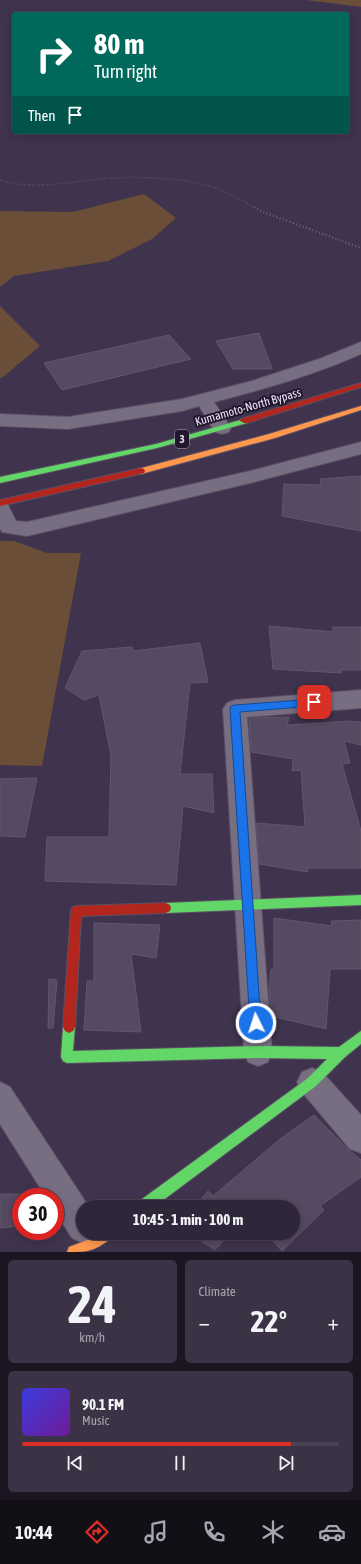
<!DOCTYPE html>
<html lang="en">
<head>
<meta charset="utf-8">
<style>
  :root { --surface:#30263a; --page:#3c3245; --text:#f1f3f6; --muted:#a8a5af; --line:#4b4354; --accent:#d93025 }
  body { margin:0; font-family:"Asap Condensed",sans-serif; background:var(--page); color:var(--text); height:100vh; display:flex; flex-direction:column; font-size:15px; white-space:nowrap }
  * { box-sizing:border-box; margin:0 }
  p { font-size:13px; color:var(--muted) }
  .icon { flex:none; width:22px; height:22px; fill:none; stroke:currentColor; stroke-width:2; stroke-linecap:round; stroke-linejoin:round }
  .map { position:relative; height:1252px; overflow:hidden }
  .panel { display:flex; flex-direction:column; gap:8px; padding:8px; background:#1a1520; flex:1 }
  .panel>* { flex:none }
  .top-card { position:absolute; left:12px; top:12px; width:337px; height:122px; border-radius:4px; box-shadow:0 2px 10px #0003,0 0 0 1px var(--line); background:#00695c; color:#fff; overflow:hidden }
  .speed { position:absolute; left:12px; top:1188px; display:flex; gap:8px; font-size:20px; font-weight:700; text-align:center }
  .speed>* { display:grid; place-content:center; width:52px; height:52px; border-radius:50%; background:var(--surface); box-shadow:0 2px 10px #0003,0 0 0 1px var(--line); line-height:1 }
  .speed .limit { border:6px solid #d22; background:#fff; color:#111 }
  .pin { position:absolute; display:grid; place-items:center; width:34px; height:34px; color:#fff; margin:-17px; border-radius:8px; box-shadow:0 2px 6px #0006 }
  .me { position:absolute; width:44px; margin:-22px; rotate:356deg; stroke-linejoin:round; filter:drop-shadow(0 0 3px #0008) }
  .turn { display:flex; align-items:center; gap:14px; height:84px; padding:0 16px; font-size:18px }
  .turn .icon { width:52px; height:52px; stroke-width:2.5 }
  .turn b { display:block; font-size:28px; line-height:34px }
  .then { display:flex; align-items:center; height:38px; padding:0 16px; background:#0003; gap:8px; font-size:15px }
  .big { font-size:30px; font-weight:700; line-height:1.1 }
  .panel .card { flex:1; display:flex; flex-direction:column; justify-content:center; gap:6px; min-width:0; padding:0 14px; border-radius:6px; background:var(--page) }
  .panel .dial { align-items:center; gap:0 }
  .dial b { font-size:52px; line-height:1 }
  .song { display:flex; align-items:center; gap:12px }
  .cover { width:48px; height:48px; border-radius:6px; background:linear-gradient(135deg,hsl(240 70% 55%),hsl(280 70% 35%)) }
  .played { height:4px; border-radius:2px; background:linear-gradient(90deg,var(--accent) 85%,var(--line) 85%) }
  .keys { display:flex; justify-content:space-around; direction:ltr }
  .heat { display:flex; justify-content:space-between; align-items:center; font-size:22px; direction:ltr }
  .panel .tiles { flex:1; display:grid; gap:8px; grid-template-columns:1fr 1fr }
  .card:last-child { grid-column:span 2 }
  .trip { position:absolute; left:76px; top:1200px; width:224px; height:40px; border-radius:20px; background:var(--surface); box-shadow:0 2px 10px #0003,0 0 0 1px var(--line); font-weight:700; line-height:40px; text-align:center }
  .tabs { display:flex; height:64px; justify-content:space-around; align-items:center; background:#130f17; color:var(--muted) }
  .tabs .icon { width:28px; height:28px }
  .tabs .on { color:var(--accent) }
  .tabs b { font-size:18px; color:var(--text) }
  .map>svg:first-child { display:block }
</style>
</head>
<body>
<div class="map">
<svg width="361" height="1252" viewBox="0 0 361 1252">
  <rect width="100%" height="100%" fill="#40334d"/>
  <!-- green -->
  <g fill="#6b4e37">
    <polygon points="306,0 361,0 361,7"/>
    <polygon points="144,194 176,218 152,239 108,261 14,276 0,287 0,211 73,212"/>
    <polygon points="0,306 40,346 3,377 0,378"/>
    <polygon points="0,541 14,541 47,553 81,553 42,766 0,765"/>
  </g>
  <!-- building -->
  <g fill="#554a61" stroke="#61576d">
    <polygon points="259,333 272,369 233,369 216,341"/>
    <polygon points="169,335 191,359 62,390 44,363"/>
    <polygon points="361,476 361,531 282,516 284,484 321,485 320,479"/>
    <polygon points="269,626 334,632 332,627 361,627 361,670 341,670 342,673 273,669"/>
    <polygon points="200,643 208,682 190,683 180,774 212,774 214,813 183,806 176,885 45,881 47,837 109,837 111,756 99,695 84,700 65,688 82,651 132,647 133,651"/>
    <polygon points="289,717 287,725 350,721 361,722 361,745 344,741 350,763 342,764 361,831 361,868 307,868 308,872 259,864 256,823 305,827 301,770 292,771 293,759 251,752 249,718"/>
    <polygon points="37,778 25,837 0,836 0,779"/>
    <polygon points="274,918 332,926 331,921 361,920 361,969 330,969 326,1029 271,1016 269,987 271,969 274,970"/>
    <polygon points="94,923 160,925 156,958 131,954 141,1032 84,1030 87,981 94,981"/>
    <polygon points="49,979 57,980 53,1028 48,1028"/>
    <polygon points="314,1115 349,1150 361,1160 361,1177 320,1206 324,1210 282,1251 266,1233 293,1233 293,1207 195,1207 208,1191 213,1196 280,1139"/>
    <polygon points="0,1194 21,1194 21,1226 0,1228"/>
    <polygon points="189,1233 230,1233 215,1250"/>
  </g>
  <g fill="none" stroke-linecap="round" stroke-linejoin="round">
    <!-- street casing -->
    <g stroke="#5b5065" stroke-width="2">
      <g id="street">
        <path d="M361 342V354C314 375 264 389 214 402L231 428 229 432 222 434 215 432 199 406 182 411 68 429 0 426V414L68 417 182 399 252 381 322 358Z"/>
        <polygon points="361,442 361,454 250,483 27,536 2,532 0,529 0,501 7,503 16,521 27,522 250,471"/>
        <polygon points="361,690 361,708 247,717 272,1052 268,1062 258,1066 248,1062 244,1052 223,709 227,703 235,700"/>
        <polygon points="312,1068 322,1072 361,1115 361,1153 350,1149 302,1092 297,1082 302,1072"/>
        <polygon points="0,1082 10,1087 89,1207 83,1207 83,1233 96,1233 94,1238 83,1243 72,1238 55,1211 55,1197 46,1197 0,1124"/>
      </g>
    </g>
    <!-- fast casing -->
    <g stroke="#5b5065" stroke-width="2">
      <g id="fast">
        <polygon points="244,419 248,421 247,423 157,448 0,483 0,477 156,444"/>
        <polygon points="361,895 361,905 166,913 162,911 161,908 162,905 166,903"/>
        <polygon points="69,1021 73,1023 75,1027 73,1051 258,1046 339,1047 361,1031 361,1044 345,1057 316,1086 154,1207 137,1207 138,1202 308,1078 327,1059 258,1058 67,1063 63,1061 61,1057 63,1027 65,1023"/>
      </g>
    </g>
    <!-- slow casing -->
    <g stroke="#5b5065" stroke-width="2">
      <g id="slow">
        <polygon points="361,406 361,410 275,438 141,474 137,471 138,469 269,434"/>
        <path d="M98 1233H115C113 1238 110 1239 106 1242 92 1252 84 1252 67 1252L69 1247 90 1239Z"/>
      </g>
    </g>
    <!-- jam casing -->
    <g stroke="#5b5065" stroke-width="2">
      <g id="jam">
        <polygon points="361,383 361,387 247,423 244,423 240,421 241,419"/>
        <polygon points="141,468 144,469 145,471 144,473 0,506 0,500"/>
        <polygon points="166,903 170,905 171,908 170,911 166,913 81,916 75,1027 73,1031 69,1033 65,1031 63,1027 71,911 72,908 76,906"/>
      </g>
    </g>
    <!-- path-far1 -->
    <path stroke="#736a7d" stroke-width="1.5" stroke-dasharray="0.5 2" stroke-linecap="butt" d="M0 180C32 190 64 183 97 179 128 176 167 177 197 183 218 187 238 198 256 208"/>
    <!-- path -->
    <polyline stroke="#736a7d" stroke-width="2" stroke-dasharray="1 2.5" stroke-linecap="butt" points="254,207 263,212 361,248"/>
    <!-- street -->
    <use href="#street" fill="#776e82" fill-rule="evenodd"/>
    <!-- fast -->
    <use href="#fast" fill="#63d668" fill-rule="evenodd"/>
    <!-- slow -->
    <use href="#slow" fill="#ff974d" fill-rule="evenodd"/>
    <!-- jam -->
    <use href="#jam" fill="#b3261e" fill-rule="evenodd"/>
  </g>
  <!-- route -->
  <polygon fill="#1a73e8" stroke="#114b97" points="314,699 317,700 319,702 317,705 314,706 240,712 261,1023 260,1027 256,1028 251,1027 250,1023 230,709 231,706 235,705"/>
  <g text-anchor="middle" stroke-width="4" stroke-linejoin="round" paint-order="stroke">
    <!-- shield labels -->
    <rect fill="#22182d" stroke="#b1a6be" stroke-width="1" x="175" y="430" width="14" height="18" rx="3"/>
    <g font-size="11" font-weight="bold" fill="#eee3fc">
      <text x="182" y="443">3</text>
    </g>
    <!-- street labels -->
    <g font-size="12" fill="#eee3fc" stroke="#22182d">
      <text transform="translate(248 407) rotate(-16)" y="4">Kumamoto-North Bypass</text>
    </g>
  </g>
</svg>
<div class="speed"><div class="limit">30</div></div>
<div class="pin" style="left:314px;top:702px;background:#d93025"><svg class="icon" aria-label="arrive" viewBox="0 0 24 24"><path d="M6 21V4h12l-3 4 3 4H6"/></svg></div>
<svg class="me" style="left:256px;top:1023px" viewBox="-20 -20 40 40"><circle r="17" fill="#1a73e8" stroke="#fff" stroke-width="3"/><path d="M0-11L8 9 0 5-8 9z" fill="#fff"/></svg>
<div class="trip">10:45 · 1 min · 100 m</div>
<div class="top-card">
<div class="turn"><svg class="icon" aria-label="right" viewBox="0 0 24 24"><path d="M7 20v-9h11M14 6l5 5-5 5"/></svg><div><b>80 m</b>Turn right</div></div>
<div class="then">Then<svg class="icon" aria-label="arrive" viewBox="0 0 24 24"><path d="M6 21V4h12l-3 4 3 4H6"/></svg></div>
</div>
</div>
<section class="panel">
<div class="tiles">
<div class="card dial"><b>24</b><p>km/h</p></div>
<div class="card"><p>Climate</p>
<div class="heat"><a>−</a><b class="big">22°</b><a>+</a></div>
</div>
<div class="card">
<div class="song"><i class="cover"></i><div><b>90.1 FM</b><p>Music</p></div></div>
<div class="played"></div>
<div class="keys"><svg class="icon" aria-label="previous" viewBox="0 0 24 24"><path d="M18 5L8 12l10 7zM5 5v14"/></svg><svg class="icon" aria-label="pause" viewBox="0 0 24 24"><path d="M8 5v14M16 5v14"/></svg><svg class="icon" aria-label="next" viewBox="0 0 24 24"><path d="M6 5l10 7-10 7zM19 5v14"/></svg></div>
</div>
</div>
</section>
<nav class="tabs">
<b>10:44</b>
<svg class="icon on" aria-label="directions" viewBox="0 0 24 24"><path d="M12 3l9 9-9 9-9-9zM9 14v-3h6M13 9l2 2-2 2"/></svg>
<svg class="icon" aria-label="music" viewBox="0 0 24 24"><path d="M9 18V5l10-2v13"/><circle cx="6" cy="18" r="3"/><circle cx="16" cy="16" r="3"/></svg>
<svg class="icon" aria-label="phone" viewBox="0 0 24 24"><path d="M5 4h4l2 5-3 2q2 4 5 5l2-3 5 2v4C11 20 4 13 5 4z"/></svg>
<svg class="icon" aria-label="climate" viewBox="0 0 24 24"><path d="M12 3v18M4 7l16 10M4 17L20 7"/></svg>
<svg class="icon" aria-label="car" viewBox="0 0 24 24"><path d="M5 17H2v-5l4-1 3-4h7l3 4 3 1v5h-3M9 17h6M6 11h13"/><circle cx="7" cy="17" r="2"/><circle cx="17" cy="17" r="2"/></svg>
</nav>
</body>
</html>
